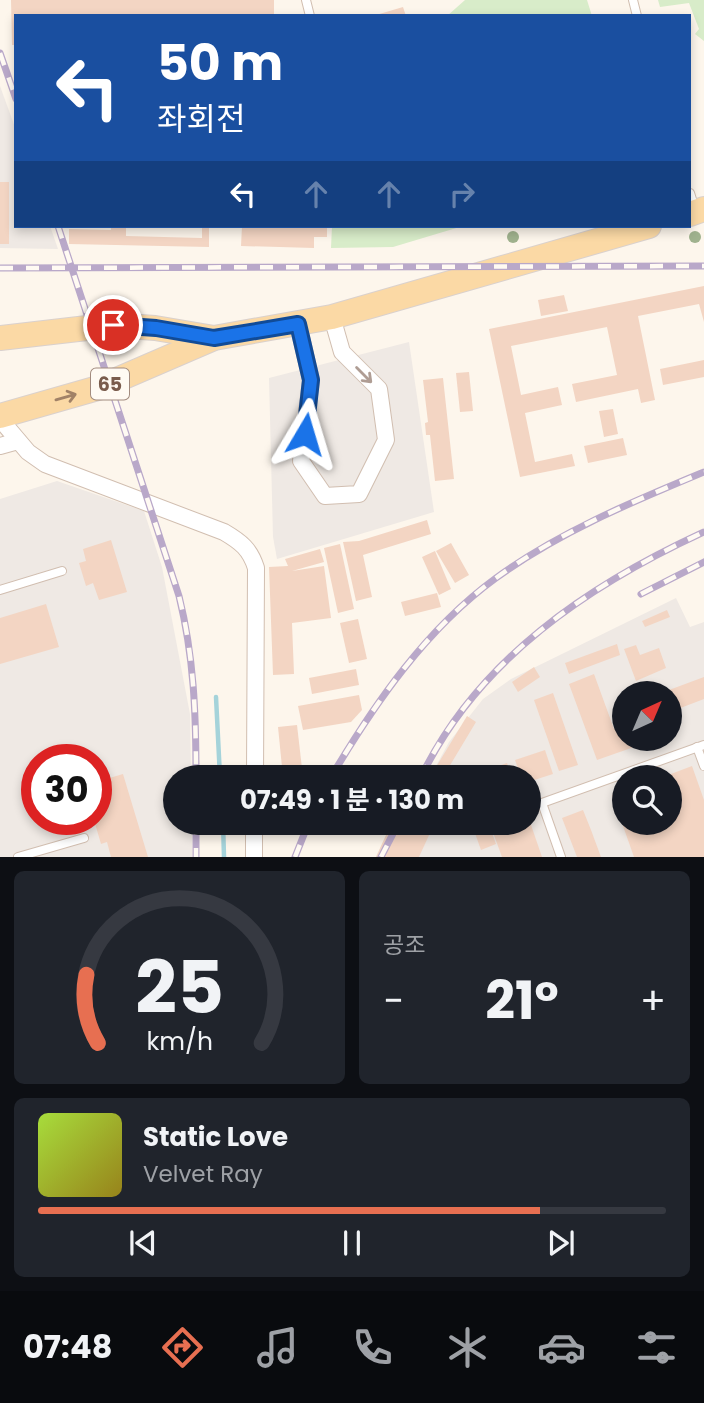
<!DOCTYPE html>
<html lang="ko">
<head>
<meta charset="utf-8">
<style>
  :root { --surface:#171b24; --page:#20242c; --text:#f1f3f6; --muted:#9ea1a6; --line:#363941; --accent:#e76f51 }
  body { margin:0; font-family:Poppins,"Noto Sans KR",sans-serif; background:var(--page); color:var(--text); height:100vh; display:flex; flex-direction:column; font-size:26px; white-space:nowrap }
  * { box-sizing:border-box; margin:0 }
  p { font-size:23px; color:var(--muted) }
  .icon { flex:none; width:38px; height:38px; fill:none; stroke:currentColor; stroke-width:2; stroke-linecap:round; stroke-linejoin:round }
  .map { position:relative; height:857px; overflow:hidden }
  .details { display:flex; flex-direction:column; gap:14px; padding:14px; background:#0d0f14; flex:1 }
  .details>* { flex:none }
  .top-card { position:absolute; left:14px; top:14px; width:677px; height:214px; border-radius:0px; box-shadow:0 4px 10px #0003; background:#1a4fa0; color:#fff; overflow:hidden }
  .needle { width:46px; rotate:44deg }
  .buttons { position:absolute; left:612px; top:681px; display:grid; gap:14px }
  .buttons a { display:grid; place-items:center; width:70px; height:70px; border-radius:50%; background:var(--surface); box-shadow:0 4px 10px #0003; font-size:35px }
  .speed { position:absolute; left:21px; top:744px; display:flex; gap:14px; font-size:35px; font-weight:700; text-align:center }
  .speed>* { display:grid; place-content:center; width:91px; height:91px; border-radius:50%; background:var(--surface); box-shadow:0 4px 10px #0003; line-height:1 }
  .speed .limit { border:10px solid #d22; background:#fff; color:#111 }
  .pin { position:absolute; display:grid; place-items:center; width:60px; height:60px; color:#fff; margin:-30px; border:4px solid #fff; border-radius:50%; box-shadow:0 2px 7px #0007 }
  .me { position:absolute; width:77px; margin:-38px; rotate:7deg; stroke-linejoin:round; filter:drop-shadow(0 0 5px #0008) }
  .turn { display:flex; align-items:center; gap:24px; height:147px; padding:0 28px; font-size:32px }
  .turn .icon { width:91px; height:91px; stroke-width:2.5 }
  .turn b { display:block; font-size:49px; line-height:60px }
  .lanes { display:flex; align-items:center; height:66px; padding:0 28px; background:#0003; justify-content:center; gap:35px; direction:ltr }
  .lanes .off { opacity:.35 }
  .big { font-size:52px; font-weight:700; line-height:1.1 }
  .details .widget { flex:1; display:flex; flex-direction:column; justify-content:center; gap:10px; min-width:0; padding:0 24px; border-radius:10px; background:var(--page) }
  .details .dial { align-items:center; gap:0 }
  .dial svg { height:182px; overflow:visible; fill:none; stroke:var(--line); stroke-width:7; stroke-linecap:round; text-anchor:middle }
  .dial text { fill:var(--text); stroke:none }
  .song { display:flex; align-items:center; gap:21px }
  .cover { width:84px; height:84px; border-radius:10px; background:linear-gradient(135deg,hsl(80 70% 55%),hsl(50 70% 35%)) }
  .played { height:7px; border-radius:4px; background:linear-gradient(90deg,var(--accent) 80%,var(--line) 80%) }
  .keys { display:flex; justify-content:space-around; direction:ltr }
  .heat { display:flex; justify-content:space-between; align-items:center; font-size:38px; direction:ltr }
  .details .tiles { flex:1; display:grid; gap:14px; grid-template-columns:1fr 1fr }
  .widget:last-child { grid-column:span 2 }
  .trip { position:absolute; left:163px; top:765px; width:378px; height:70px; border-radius:35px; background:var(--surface); box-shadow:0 4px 10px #0003; font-weight:700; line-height:70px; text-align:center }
  .tabs { display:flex; height:112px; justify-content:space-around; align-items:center; background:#090b0e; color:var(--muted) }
  .tabs .icon { width:49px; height:49px }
  .tabs .selected { color:var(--accent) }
  .tabs b { font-size:32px; color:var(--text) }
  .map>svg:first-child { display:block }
</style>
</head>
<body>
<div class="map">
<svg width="704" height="857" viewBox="0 0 704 857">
  <rect width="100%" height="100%" fill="#fdf6ec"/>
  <!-- industrial -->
  <g fill="#efe9e4" fill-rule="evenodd">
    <polygon points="0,86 16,130 16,226 50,226 58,249 0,248"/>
    <polygon points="409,342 434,512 277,559 273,537 269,378"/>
    <path d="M57 481 144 511 162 567 190 714 191 777H175V822L192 823V857H0V499ZM37 760H96V819H37Z"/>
    <path d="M676 598 690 627 704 622V857H376L392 823 528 822V777H430L449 742 483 699 511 679ZM625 693H670V738H625ZM625 777H670V822H625Z"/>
  </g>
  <!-- green -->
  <g fill="#d8ecc9">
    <polygon points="465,0 587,0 592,16 447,16"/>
    <polygon points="658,0 704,0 704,41 695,34 699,29 689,3 660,7"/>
    <polygon points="332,226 463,226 393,247 331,248"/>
  </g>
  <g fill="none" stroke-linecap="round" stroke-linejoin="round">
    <!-- stream -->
    <g stroke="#a5d3da" stroke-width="4.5">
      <polyline points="216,697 220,777"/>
      <polyline points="223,822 224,857"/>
    </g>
  </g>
  <!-- building -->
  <g fill="#f3d5c3">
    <polygon points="11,0 274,0 274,16 16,16 16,45 12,45"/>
    <polygon points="403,7 406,16 376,16 376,15"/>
    <rect x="0" y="182" width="9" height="62"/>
    <polygon points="111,226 126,226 126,236 202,238 202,226 209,226 209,247 69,244 69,229 111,230"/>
    <polygon points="242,226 327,226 327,237 314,237 314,248 241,246"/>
    <polygon points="704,286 704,322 699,304 638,316 655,400 641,403 638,389 576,402 572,384 617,375 607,327 511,346 521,395 558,387 562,405 525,413 535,462 572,454 575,466 520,477 489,329"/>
    <polygon points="564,295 568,311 541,316 538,300"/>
    <polygon points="704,360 704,377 663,385 660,369"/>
    <polygon points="469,372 473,411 460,412 456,373"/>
    <polygon points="443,378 454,479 435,481 430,435 426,435 425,423 428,422 423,380"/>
    <polygon points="613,409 618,434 604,437 599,411"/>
    <polygon points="623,438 627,455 588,463 584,446"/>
    <polygon points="427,520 431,534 363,555 372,597 356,601 343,542 359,541"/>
    <polygon points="111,540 127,592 99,600 93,583 86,586 79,563 86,561 83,549"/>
    <polygon points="451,543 469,575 455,583 436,551"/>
    <polygon points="340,544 354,609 338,613 324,548"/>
    <polygon points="320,549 324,562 292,571 324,566 331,618 292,623 294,674 273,675 269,567 288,566 285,559"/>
    <polygon points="435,551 451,589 439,595 422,557"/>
    <polygon points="437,593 441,607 405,616 401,602"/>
    <polygon points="46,604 59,647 0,664 0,618"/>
    <polygon points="667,610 670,617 645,627 642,621"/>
    <polygon points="358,619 367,659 349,663 340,623"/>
    <polygon points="617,644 620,655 569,674 565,663"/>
    <polygon points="636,645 640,655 659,648 666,668 636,681 624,649"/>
    <polygon points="534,667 540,677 518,692 512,682"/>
    <polygon points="356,669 359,685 312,694 309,678"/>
    <polygon points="594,674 614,729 625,725 625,738 631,738 634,747 597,760 569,684"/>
    <polygon points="704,677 704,699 670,712 670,693 661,693"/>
    <polygon points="553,693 578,765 559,771 534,700"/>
    <polygon points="359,695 362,710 351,722 303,730 298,706"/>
    <polygon points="467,716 476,722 443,777 430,777"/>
    <polygon points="297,725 303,777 283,777 278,727"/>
    <polygon points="545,750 553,774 528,782 528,777 521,777 515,760"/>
    <polygon points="507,763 512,777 467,777"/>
    <polygon points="692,766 704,800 704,857 634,857 612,795 625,790 625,822 670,822 670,777 663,777"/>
    <polygon points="123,774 148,857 111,857 107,842 101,844 94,820 99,819 96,782"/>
    <polygon points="583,810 591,830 601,857 577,857 562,818"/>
    <polygon points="392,822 407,822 430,833 419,857 376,857"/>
    <polygon points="471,822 488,822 496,844 481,850"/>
    <polygon points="503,822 530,822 542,857 502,857 491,827"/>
  </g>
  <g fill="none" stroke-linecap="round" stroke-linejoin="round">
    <!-- service casing -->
    <g stroke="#d1beb0" stroke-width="10">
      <g id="service">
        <polyline points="306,0 310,16"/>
        <polyline points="633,0 637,16"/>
        <polyline points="690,193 695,209"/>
        <polyline points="0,590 62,571"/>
        <polyline points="697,747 704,766"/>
        <polyline points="542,803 561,857"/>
        <polyline points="528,808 704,745"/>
        <polyline points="18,857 84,838"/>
      </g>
    </g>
    <!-- minor casing -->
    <g stroke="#d1beb0" stroke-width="18">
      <g id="minor">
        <polyline points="298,324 311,380 301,461 325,496 359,494 386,440 379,389 342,352 332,317"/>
        <path d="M0 419 28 452 45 464 224 532C241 542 250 549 256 568L255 777"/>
        <polyline points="0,446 18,441"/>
        <polyline points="254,857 254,822"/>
      </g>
    </g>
    <!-- primary casing -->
    <g stroke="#dad1cd" stroke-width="26">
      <g id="primary">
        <polyline points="690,214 704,209"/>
        <polyline points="0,338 113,325 155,328 214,338"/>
        <polyline points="0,416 98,388 214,338 332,317 649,226"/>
      </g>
    </g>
    <!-- service -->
    <use href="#service" stroke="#fff" stroke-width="8"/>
    <!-- minor -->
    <use href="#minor" stroke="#fff" stroke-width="16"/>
    <!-- primary -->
    <use href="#primary" stroke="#fbd9a5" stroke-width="24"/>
    <!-- rail casing -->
    <g stroke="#b9a8c9" stroke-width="7">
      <g id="rail">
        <polyline points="0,53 16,99"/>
        <path d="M58 226 179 596C194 657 196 714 196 777"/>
        <polyline points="0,268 704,266"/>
        <polyline points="641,594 704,562"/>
        <path d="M331 777C375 703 426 629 496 578 559 532 632 502 704 472"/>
        <path d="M421 777C478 659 589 585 704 532"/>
        <polyline points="196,822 196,857"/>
        <polyline points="295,857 309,822"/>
        <polyline points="381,857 399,822"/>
      </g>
    </g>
    <!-- rail -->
    <use href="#rail" stroke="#fffaf3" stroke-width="4.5" stroke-dasharray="13" stroke-linecap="butt"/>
  </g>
  <!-- trees -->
  <g fill="#a0b28e">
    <circle cx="513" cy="237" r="6"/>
    <circle cx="695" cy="237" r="6"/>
  </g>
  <!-- one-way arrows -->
  <defs><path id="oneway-shaft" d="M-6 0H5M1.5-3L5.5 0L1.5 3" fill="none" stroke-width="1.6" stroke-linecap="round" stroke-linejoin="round" transform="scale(1.75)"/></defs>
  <use stroke="#af9d94" href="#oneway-shaft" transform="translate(364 375) rotate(45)"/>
  <use stroke="#a18267" href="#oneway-shaft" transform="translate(66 397) rotate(-16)"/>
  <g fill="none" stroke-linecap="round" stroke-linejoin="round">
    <!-- route casing -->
    <g stroke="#114b97" stroke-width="18">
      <polyline id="route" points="113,325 156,328 214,338 298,324 311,380 305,434"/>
    </g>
    <!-- route -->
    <use href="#route" stroke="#1a73e8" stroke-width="12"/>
  </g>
  <g text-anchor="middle" stroke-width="7" stroke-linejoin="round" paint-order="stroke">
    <!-- shield labels -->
    <rect fill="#fffaf3" stroke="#a28b7f" stroke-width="2" x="91" y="368.5" width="38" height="31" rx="5"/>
    <g font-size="19" font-weight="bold" fill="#7a5c4d">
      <text x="110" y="391">65</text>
    </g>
  </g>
</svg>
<div class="buttons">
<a><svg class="needle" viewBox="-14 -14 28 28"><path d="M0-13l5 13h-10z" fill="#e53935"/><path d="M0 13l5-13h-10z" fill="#9ea1a6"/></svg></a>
<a><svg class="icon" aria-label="search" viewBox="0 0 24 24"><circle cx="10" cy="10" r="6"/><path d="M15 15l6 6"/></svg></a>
</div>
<div class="speed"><div class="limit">30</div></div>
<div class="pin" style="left:113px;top:325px;background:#d93025"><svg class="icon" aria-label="arrive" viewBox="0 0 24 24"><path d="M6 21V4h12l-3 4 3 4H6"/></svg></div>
<svg class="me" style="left:305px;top:434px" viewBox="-20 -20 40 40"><path d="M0-17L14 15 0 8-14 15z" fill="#1a73e8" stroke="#fff" stroke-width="4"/></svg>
<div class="trip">07:49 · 1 분 · 130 m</div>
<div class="top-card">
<div class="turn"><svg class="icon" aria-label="left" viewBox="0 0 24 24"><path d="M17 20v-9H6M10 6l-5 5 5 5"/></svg><div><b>50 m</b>좌회전</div></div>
<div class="lanes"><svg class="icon" aria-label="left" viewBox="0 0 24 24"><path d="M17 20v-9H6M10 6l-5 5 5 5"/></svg><svg class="icon off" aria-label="ahead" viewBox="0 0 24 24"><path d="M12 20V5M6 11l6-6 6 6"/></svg><svg class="icon off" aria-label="ahead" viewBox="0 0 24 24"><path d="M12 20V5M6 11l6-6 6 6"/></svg><svg class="icon off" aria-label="right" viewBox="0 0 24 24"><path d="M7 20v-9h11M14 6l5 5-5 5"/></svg></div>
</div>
</div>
<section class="details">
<div class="tiles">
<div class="widget dial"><svg viewBox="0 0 100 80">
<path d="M14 69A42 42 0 1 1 86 69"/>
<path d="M14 69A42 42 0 0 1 9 39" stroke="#e76f51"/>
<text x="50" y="56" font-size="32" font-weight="700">25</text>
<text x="50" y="72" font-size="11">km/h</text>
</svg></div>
<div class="widget"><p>공조</p>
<div class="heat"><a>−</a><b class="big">21°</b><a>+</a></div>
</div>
<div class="widget">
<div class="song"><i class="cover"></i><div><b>Static Love</b><p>Velvet Ray</p></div></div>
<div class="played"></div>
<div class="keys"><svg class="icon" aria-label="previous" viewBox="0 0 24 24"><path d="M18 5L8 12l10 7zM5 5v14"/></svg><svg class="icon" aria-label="pause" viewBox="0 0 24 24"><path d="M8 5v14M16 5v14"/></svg><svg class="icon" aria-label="next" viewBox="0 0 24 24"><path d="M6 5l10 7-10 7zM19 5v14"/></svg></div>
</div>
</div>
</section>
<nav class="tabs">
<b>07:48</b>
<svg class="icon selected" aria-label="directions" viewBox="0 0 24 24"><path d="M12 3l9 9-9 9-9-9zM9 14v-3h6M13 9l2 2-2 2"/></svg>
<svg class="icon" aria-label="music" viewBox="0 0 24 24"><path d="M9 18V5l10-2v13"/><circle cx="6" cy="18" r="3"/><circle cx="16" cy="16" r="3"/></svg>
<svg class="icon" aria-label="phone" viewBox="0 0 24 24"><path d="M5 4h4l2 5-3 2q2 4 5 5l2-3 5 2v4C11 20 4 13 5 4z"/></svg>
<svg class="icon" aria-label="climate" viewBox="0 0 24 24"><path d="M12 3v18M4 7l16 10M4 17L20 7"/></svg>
<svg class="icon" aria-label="car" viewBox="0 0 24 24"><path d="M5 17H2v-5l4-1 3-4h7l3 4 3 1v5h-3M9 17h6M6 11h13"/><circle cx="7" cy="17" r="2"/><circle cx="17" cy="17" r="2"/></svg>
<svg class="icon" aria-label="filters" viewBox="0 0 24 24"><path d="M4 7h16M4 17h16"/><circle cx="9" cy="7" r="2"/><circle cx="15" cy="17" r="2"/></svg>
</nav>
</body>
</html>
